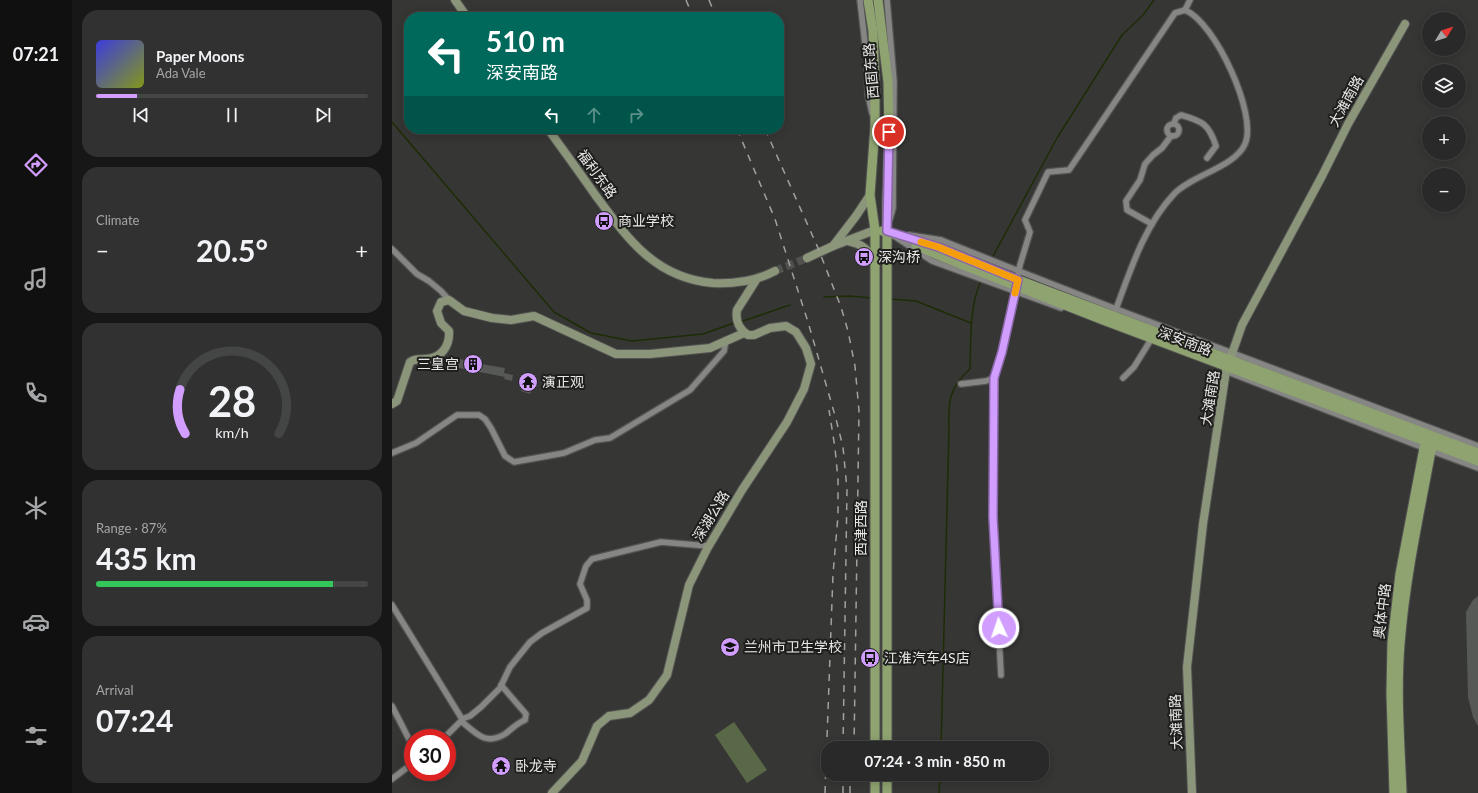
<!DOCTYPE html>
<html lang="en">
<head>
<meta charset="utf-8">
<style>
  :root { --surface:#282928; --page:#303130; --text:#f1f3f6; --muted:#a5a6a8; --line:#444545; --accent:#d19dfe }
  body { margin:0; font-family:Lato,"Noto Sans SC",sans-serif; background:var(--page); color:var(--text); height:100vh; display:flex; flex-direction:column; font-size:15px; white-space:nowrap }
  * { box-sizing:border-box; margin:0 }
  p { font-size:13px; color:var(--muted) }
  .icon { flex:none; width:22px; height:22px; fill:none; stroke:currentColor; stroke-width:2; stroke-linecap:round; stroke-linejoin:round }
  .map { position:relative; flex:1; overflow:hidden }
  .drawer { display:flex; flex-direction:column; gap:10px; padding:10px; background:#161716; width:320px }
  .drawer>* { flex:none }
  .top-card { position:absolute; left:12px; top:12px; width:380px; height:122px; border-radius:16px; box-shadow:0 2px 10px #0003,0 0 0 1px var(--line); background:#00695c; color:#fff; overflow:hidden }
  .needle { width:26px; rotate:51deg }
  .fabs { position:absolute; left:1030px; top:12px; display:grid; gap:8px }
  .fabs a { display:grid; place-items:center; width:44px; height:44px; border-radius:50%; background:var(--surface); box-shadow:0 2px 10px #0003,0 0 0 1px var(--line); font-size:20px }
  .speed { position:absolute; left:12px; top:729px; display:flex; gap:8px; font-size:20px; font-weight:700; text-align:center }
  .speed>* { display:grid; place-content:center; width:52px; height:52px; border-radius:50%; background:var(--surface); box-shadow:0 2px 10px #0003,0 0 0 1px var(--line); line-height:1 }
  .speed .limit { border:6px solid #d22; background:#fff; color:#111 }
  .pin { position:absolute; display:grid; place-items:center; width:34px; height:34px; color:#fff; margin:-17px; border:2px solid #fff; border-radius:50%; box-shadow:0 1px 4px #0007 }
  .me { position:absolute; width:44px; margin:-22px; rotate:357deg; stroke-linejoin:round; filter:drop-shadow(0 0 3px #0008) }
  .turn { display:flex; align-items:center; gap:14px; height:84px; padding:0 16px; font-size:18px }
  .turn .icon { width:52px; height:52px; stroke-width:2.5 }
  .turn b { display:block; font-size:28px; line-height:34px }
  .lanes { display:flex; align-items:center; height:38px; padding:0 16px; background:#0003; justify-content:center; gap:20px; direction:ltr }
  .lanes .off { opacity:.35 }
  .big { font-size:30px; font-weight:700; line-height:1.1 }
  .drawer .tile { flex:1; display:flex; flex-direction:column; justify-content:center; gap:6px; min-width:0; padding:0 14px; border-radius:16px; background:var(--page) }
  .drawer .dial { align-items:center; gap:0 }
  .dial svg { height:104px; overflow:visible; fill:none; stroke:var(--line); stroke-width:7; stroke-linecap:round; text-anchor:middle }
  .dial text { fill:var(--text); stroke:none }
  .song { display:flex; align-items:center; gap:12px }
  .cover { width:48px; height:48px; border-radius:6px; background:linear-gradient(135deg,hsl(240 70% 55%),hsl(70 70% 35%)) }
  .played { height:4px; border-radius:2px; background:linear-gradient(90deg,var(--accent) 15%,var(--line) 15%) }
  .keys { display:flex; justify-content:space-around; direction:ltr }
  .heat { display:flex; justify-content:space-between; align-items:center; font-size:22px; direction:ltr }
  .charge { height:6px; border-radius:3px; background:linear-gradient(90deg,#34c759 87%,var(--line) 0) }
  .trip { position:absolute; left:429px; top:741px; width:228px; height:40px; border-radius:16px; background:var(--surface); box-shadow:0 2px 10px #0003,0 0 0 1px var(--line); font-weight:700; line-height:40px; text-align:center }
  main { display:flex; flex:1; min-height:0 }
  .tab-bar { display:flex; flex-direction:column; width:72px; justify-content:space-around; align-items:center; background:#101010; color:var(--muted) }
  .tab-bar .icon { width:28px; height:28px }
  .tab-bar .current { color:var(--accent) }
  .tab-bar b { font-size:18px; color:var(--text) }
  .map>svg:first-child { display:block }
</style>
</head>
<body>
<main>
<nav class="tab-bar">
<b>07:21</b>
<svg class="icon current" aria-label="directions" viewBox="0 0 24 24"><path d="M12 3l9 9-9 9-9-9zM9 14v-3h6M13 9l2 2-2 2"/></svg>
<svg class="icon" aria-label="music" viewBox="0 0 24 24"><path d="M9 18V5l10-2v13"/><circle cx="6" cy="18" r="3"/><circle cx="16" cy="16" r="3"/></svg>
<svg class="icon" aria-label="phone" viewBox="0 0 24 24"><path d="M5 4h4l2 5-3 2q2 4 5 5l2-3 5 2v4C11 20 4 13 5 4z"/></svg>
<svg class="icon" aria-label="climate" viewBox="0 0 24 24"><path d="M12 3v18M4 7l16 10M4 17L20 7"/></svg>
<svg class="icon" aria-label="car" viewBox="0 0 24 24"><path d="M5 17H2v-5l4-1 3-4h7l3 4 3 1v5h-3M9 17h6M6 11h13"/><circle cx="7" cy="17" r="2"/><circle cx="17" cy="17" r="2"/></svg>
<svg class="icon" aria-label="filters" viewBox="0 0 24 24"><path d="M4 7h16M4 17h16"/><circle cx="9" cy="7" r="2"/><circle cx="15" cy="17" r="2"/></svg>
</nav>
<section class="drawer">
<div class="tile">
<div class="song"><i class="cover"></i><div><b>Paper Moons</b><p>Ada Vale</p></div></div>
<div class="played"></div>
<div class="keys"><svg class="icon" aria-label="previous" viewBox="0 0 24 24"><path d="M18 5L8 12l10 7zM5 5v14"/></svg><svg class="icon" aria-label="pause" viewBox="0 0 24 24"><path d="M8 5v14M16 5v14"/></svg><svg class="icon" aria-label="next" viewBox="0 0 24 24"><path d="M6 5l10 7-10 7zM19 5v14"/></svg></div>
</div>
<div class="tile"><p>Climate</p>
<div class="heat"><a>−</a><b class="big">20.5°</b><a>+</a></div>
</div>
<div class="tile dial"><svg viewBox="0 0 100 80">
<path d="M14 69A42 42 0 1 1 86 69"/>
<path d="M14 69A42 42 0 0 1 10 35" stroke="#d19dfe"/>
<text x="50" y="56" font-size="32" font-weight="700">28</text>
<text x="50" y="72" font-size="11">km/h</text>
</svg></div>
<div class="tile"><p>Range · 87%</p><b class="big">435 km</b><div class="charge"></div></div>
<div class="tile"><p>Arrival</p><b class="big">07:24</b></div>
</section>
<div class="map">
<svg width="1086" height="793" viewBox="0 0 1086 793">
  <rect width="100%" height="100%" fill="#363735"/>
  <!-- green -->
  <polygon fill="#596846" points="342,722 375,770 355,783 323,735"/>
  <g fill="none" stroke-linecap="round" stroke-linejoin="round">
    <!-- stream -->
    <g stroke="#1d2c05" stroke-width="1.5">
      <polyline points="0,122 162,312 199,333 240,341 311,334 342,323"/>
      <polyline points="600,258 665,138 730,35 751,15 762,0"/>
      <polyline points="432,297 458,296 480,298"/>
      <polyline points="498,299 524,301 579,323"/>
      <polyline points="348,322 398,305"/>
      <path d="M549 748 557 429C556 403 557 387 578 369 579 341 577 307 589 281"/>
      <polyline points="547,793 548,774"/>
    </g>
  </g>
  <!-- building -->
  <g fill="#575956">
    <polygon points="75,356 90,358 89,364 113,368 112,373 121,375 120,381 112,379 113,377 62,367 65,358 75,361"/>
    <polygon points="133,381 142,385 138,394 129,391"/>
    <polygon points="1086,596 1086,726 1081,717 1076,697 1074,612 1081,600"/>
  </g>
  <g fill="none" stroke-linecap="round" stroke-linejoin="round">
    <!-- secondary-tunnel -->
    <polyline stroke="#515250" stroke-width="8" stroke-dasharray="8 4" stroke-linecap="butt" points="383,271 415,258"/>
    <!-- street casing -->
    <g stroke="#535352" stroke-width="8">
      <g id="street">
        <polyline points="468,0 475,61 476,95 480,113"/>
        <polyline points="495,0 502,81 501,208 498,219"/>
        <polyline points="793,10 798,0"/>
        <path d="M782 123 784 118 789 115C810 121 817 124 824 146L815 158"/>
        <circle cx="781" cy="130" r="6"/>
        <polyline points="760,224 735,210 734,201 748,180 753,164 761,155 770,148 779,136"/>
        <polyline points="517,235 549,240"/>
        <polyline points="505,238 540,261 669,308"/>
        <polyline points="0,249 25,274 37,281 49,291 57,300"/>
        <polyline points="609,264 724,309 1086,446"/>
        <polyline points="836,372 1032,448 1086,468"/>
        <polyline points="731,378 742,367 760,338"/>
        <polyline points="569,384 594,381 602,378"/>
        <polyline points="0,453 24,443 65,415 87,415 93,419 99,428 113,456 122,462 172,453 203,440 218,438 298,390 332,351 334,340"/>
        <polyline points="0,605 70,719 69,721 52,738"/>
        <path d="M609 675 601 517 602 378 610 352 628 265 638 232 633 220 656 172 677 170 783 13 793 10C823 22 866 115 853 144 843 167 800 175 782 194 752 226 739 269 724 309"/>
        <polyline points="0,706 21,747"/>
        <polyline points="70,719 78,716 89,707 108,688 118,667 138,642 150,633 195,608 195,600 188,584 194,566 200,559 269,542 316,546"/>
        <path d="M69 721C84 733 93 746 113 734 120 729 125 723 133 720L134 714 109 685"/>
        <polyline points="0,779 21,763"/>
      </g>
    </g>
    <!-- secondary casing -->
    <g stroke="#535352" stroke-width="10">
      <g id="secondary">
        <polyline points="63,0 75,17"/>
        <path d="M156 129C172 151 188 173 204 196 236 239 263 278 321 283 343 284 364 281 383 271"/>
        <path d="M456 241C470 244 477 249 483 263"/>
        <polyline points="441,246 464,216 478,195"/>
        <polyline points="415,258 441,246 483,230"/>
        <path d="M0 404 5 401 18 362C24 358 27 360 33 359 49 359 58 346 57 331L49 323 45 311 49 302 57 300 72 311 100 318 119 320 142 316 224 354H258L318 348 352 333"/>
        <path d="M160 793 190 761 205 726 217 716 238 713 257 700 275 675 297 585 315 549 350 490 395 422 412 389 419 364 414 348 404 332 394 326 378 328 362 335H356C348 330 343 321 345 310L364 280"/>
        <polyline points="800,793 795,667 811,524 834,371 850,325 930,176 956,124 1013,24"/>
      </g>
    </g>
    <!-- primary casing -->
    <g stroke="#535352" stroke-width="11">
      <g id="primary">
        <polyline points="476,0 481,31 483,82 483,126 478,195 483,230 483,748"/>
        <polyline points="486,0 496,82 497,132 495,201 495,748"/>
        <polyline points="490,231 546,247 605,272 1086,453"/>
        <polyline points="524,245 543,254 711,320 1086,461"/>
        <polyline points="483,774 483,793"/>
        <polyline points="495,774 495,793"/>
        <polyline points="1002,793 999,693 1000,643 1008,574 1032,448 1037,436"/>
        <path d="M1010 793C1008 744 1004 693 1008 644 1013 579 1027 515 1039 451L1044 440"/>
      </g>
    </g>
    <!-- street -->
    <use href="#street" stroke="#868784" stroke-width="5.5"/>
    <!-- secondary -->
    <use href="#secondary" stroke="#8a957a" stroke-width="8"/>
    <!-- primary -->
    <use href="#primary" stroke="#8ea370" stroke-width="9"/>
    <!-- rail -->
    <g stroke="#a1a1a0" stroke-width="1.5" stroke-dasharray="7 7" stroke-linecap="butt">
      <polyline points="294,0 301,17"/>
      <polyline points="317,0 324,17"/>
      <polyline points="345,129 383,219 416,322 444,419 451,447 455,489 451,748"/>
      <polyline points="373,129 426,248 449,307 456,331 463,366 467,411 462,748"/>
      <polyline points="433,793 441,574 446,516 446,480 443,448 437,410"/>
      <polyline points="451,793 451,774"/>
      <polyline points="458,793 458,774"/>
    </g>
    <!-- street-bridge casing -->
    <g stroke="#535352" stroke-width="8" stroke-linecap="butt">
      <polyline id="street-bridge" points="549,240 609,264"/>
    </g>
    <!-- street-bridge -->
    <use href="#street-bridge" stroke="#868784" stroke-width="5.5"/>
  </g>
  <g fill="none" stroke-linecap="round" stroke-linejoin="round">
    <!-- route casing -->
    <g stroke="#8866a5" stroke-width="10">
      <polyline id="route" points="497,132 495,231 546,247 626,280 610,352 602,378 601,517 607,628"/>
    </g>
    <!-- route -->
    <use href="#route" stroke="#d19dfe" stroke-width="7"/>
    <!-- slow -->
    <polyline stroke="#f59e0b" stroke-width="7" points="529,242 546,247 626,280 623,293"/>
  </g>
  <!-- icons -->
  <defs>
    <g id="bus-disc" transform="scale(1)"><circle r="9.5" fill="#d19dfe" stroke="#1e1f1d"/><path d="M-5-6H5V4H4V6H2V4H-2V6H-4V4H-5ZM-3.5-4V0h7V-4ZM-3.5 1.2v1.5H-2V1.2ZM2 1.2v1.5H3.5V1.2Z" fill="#111"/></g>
    <g id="building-disc" transform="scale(1)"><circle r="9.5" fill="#d19dfe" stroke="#1e1f1d"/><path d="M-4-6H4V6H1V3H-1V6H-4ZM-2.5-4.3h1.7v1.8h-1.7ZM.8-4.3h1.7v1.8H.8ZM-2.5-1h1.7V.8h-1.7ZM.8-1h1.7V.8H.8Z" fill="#111"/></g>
    <g id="temple-disc" transform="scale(1)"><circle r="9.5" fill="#d19dfe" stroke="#1e1f1d"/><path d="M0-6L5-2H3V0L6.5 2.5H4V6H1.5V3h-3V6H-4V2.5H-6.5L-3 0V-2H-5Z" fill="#111"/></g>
    <g id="university-disc" transform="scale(1)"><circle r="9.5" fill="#d19dfe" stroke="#1e1f1d"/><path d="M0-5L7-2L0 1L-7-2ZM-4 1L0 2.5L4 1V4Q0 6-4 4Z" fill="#111"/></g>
  </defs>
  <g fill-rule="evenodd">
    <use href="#bus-disc" x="212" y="221"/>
    <use href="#bus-disc" x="472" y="257"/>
    <use href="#building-disc" x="81" y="364"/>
    <use href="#temple-disc" x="136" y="382"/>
    <use href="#university-disc" x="338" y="647"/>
    <use href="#bus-disc" x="478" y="658"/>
    <use href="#temple-disc" x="109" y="766"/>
  </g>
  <g text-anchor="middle" stroke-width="4" stroke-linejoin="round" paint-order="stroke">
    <!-- street labels -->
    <g font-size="14" fill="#e8e8e7" stroke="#1e1f1d">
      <text transform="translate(479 71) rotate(-95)" y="5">西固东路</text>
      <text transform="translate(954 101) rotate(-61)" y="5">大滩南路</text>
      <text transform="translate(205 174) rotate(54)" y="5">福利东路</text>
      <text transform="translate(793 341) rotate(21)" y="5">深安南路</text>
      <text transform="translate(818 398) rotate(-81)" y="5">大滩南路</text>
      <text transform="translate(319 516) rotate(-59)" y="5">深湖公路</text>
      <text transform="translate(469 528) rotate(-90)" y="5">西津西路</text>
      <text transform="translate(990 611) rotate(-83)" y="5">奥体中路</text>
      <text transform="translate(784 722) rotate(-92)" y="5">大滩南路</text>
    </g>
    <!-- poi labels -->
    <g font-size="14" fill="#e8e8e7" stroke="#1e1f1d" text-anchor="start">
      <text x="226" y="226">商业学校</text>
      <text x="486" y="262">深沟桥</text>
      <text x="67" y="369" text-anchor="end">三皇宫</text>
      <text x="150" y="387">演正观</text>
      <text x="352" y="652">兰州市卫生学校</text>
      <text x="492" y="663">江淮汽车4S店</text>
      <text x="123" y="771">卧龙寺</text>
    </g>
  </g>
</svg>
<div class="fabs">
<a><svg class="needle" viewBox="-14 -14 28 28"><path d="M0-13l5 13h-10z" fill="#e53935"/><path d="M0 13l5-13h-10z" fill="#a5a6a8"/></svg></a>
<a><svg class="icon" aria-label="layers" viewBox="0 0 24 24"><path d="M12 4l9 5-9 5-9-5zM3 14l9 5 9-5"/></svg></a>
<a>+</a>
<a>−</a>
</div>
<div class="speed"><div class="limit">30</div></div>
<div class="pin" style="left:497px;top:132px;background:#d93025"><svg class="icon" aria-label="arrive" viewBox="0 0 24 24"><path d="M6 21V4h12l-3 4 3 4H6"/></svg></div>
<svg class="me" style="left:607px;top:628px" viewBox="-20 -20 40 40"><circle r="17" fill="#d19dfe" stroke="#fff" stroke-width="3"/><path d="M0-11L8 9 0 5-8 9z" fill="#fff"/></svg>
<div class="trip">07:24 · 3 min · 850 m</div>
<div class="top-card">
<div class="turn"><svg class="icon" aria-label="left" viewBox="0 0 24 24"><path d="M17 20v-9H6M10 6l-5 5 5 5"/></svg><div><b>510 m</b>深安南路</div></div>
<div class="lanes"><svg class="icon" aria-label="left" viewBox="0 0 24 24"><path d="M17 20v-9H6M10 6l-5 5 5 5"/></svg><svg class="icon off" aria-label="ahead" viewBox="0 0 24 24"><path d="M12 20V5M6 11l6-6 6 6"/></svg><svg class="icon off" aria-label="right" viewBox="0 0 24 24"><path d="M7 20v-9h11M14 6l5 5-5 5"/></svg></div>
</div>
</div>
</main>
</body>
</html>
